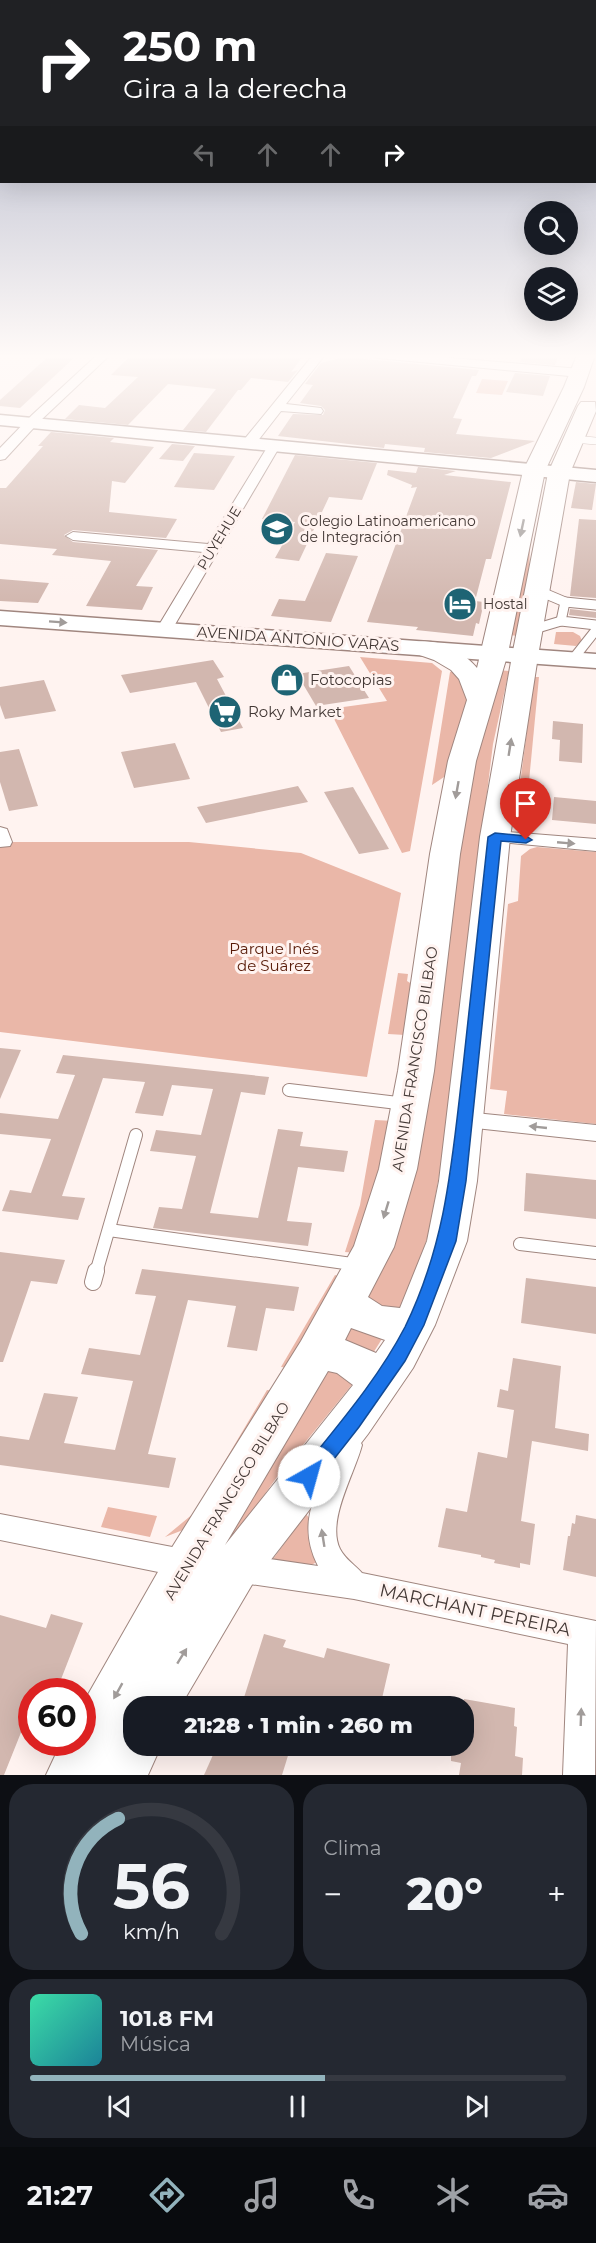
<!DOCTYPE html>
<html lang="es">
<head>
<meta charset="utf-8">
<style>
  :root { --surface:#171b24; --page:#242831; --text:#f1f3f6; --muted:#9ea1a6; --line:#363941; --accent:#92b3bc }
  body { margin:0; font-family:Montserrat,sans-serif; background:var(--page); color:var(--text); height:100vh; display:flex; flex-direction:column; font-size:22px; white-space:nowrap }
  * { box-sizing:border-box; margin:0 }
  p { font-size:20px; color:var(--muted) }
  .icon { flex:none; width:33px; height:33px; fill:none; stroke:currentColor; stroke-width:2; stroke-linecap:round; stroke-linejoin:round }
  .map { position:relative; height:1775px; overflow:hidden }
  .drawer { display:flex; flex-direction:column; gap:9px; padding:9px; background:#0d0f14; flex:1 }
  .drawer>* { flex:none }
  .hud { position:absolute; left:0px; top:0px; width:597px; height:183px; box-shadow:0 6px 24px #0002; background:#202124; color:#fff; overflow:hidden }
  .fabs { position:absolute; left:524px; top:201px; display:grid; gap:12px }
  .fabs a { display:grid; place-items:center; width:54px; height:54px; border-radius:50%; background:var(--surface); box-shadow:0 6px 24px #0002; font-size:30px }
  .speed { position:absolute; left:18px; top:1678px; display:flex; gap:12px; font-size:30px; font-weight:700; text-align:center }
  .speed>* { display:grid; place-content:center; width:78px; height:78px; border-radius:50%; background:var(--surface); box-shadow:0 6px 24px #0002; line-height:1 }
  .speed .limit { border:9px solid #d22; background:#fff; color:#111 }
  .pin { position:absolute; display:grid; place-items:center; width:51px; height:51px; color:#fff; margin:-62px -26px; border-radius:50% 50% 50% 0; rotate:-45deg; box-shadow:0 0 6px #0007 }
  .pin .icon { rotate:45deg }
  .me { position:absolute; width:66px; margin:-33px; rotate:38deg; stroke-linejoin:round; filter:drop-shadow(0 0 4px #0008) }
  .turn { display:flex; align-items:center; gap:21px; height:126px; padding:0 24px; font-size:27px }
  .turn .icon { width:78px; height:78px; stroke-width:2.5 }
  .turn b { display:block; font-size:42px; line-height:51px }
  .lanes { display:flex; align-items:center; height:57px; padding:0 24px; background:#0003; justify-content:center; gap:30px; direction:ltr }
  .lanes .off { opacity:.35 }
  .big { font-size:45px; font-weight:800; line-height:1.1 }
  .drawer .card { flex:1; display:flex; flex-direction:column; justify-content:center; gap:9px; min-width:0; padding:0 21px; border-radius:24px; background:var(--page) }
  .drawer .dial { align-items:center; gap:0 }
  .dial svg { height:156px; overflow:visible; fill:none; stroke:var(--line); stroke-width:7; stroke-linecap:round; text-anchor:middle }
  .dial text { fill:var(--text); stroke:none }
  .song { display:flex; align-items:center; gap:18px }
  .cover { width:72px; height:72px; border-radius:9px; background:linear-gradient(135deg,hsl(160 70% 55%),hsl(190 70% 35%)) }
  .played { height:6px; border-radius:3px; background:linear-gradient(90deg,var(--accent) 55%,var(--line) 55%) }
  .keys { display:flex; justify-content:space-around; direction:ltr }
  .heat { display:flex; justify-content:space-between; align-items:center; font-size:33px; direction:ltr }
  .drawer .tiles { flex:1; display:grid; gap:9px; grid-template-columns:1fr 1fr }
  .card:last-child { grid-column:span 2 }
  .trip { position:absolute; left:123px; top:1696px; width:351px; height:60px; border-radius:24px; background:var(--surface); box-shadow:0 6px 24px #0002; font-weight:800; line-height:60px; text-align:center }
  .menu { display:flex; height:96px; justify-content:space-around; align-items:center; background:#090b0e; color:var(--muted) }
  .menu .icon { width:42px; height:42px }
  .menu .on { color:var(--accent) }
  .menu b { font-size:27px; color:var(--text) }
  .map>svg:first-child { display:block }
</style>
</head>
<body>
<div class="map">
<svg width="596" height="1775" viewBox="0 0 596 1775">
  <rect width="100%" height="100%" fill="#fff3f0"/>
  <!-- green -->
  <g fill="#eab7a8">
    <polygon points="482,379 508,381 502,395 476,393"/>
    <polygon points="540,484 543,484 530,545 529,577 518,636 509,635"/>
    <polygon points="556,632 573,632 580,636 582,641 576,646 554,644"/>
    <polygon points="360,657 432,663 442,671 410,851 402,853 329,709 387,701"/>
    <polygon points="497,670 509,671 493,744 442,1159 429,1232 417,1269 400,1307 385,1316 364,1296 457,826"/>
    <polygon points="459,671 469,701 455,738 447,775 432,785 450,672"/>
    <polygon points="534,677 539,677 525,823 515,822"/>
    <polygon points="0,842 189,842 301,853 401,893 367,1077 0,1032"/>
    <polygon points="537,847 596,852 596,1124 504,1114 507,1091 490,1089 508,904 518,901 521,856 530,849"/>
    <polygon points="398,973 408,974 407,981 415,986 405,1035 388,1034"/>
    <polygon points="375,1120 394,1121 355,1253 345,1252 360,1205"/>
    <polygon points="335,1275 344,1278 290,1368 281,1367"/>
    <polygon points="352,1320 385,1334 370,1358 337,1345"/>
    <polygon points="335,1363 355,1381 277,1477 242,1526 87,1775 321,1369"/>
    <polygon points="267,1390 275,1391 183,1530 165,1537 194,1513"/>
    <polygon points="108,1507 157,1516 150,1537 101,1527"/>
    <polygon points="306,1514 310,1519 310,1547 317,1562 305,1568 274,1562 273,1559"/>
  </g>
  <!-- building -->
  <g fill="#d2b7af">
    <polygon points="50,355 74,358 20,408 0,406 0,400"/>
    <polygon points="131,355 304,355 291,372 298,370 288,382 251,378 241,390 238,390 206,432 183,430 216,389 168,384 128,425 65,419 79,405 105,408 138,377 111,375"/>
    <polygon points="524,355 559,355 555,365 520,362"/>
    <polygon points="344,357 479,370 476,376 472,376 453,418 462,419 456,434 535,441 491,458 424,452 425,448 385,444 384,448 278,436 293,414 323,415 325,410 321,406 300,403 313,385 305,384 321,363"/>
    <polygon points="515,373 550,376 543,396 506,392"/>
    <polygon points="51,432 114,438 110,442 154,447 125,483 112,481 109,512 177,519 166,538 73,530 64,535 73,542 158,550 136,586 153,587 142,610 86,606 111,561 52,555 57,549 0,544 0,488 6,488 43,446 38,446"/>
    <polygon points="172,444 195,446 183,461 159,459"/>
    <polygon points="194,453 235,456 214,490 174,487"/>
    <polygon points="295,455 377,463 362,500 329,497 299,561 275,558 295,522 262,519"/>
    <polygon points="418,467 456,471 444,475 511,482 491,559 486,559 475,601 484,602 479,624 476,623 473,636 416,630 418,627 367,622 417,487 411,488 412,485 387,475 388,470 416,473"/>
    <polygon points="576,482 596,484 592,510 571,508"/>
    <polygon points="579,519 596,520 596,598 570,596"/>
    <polygon points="326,553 358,556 331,622 271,616 279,599 305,601"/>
    <polygon points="0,579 49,583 38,603 0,601"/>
    <polygon points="570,609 596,612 596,618 569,615"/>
    <polygon points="213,660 224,677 217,679 243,728 221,732 196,682 130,693 121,675"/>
    <polygon points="349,666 369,698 316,706 297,674"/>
    <polygon points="44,680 56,711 5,719 0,705 0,687"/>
    <polygon points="553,721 583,724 582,763 559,761 560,740 552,739"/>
    <polygon points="175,743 190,779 134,788 121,752"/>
    <polygon points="19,749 38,806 9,811 0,782 0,752"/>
    <polygon points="298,786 308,802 206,823 197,807"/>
    <polygon points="353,787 389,849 359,854 324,792"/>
    <polygon points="554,797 596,801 596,824 552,820"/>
    <polygon points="0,1048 21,1050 0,1099"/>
    <polygon points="63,1055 269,1077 265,1095 241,1092 210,1213 258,1218 278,1129 303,1132 300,1146 348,1151 344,1172 298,1167 287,1221 312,1223 308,1246 153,1228 159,1207 182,1209 196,1156 150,1151 156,1130 201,1135 213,1089 172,1085 163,1116 135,1113 145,1082 103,1078 62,1196 85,1198 78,1220 2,1211 10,1190 31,1193 51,1139 0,1134 0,1113 58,1119 75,1075 56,1073"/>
    <polygon points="526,1173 596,1180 596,1219 524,1211"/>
    <polygon points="0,1252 65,1260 57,1284 31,1281 3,1362 0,1362"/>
    <polygon points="142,1269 299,1287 294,1311 266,1308 257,1351 227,1347 236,1306 188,1300 148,1454 176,1458 169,1488 0,1465 0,1436 29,1440 44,1393 78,1397 64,1443 115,1450 133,1381 81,1374 89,1348 140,1355 156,1296 135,1294"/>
    <polygon points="526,1278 596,1287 596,1334 521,1323"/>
    <polygon points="513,1358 561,1366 555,1428 589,1434 588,1451 532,1441 521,1521 535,1524 530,1565 520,1563 520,1568 494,1563 495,1560 481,1557 481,1555 438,1547 446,1508 467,1512 478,1452 507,1458 514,1410 497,1407 500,1389 508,1391"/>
    <polygon points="576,1515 596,1519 596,1577 563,1570 568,1536 570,1536 572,1523 575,1524"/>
    <polygon points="51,1614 83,1623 56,1692 32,1692 32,1705 4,1775 0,1775 0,1615 46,1628"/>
    <polygon points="264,1634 286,1640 283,1647 324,1658 327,1648 390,1664 380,1707 241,1707"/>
    <polygon points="464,1699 515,1708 514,1726 517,1727 515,1756 523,1758 522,1775 459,1775 461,1763 451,1761 451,1746 464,1746"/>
    <polygon points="217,1746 291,1746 282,1775 204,1775"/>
  </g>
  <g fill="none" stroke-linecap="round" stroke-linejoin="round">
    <!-- service-far3 casing -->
    <g stroke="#a0867f" stroke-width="8">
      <polyline id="service-far3" points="573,439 596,441"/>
    </g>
    <!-- service-far2 casing -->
    <g stroke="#a0867f" stroke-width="11">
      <g id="service-far2">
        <polyline points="539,591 565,602"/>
        <polyline points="596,605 565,602 561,621 596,625"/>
        <polyline points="531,630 561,621"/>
        <polyline points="573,659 596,630"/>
      </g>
    </g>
    <!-- service-far1 casing -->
    <g stroke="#a0867f" stroke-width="14">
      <g id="service-far1">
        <polyline points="289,1090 406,1104"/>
        <polyline points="109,1230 359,1265"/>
        <polyline points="520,1244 596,1253"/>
        <polyline points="96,1273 136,1135"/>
      </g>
    </g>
    <!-- service casing -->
    <g stroke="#a0867f" stroke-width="18">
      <polyline id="service" points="93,1282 96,1271"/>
    </g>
    <!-- minor casing -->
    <g stroke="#a0867f" stroke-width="2">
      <g id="minor">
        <polygon points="97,355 110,355 40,421 5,459 0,460 0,448 32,415"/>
        <polygon points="313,355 325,355 286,404 321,408 323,411 321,414 281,411 253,447 243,447 242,444 243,441"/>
        <polygon points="372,355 417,355 580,369 586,373 580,377 378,358"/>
        <polygon points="274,442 280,446 170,633 164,635 156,630 203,552 73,540 66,536 73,532 208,544 268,446"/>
        <polygon points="0,827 7,829 12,842 10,846 0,847"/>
        <polygon points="495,831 596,839 596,851 488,841 486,837 488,833"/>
        <polygon points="465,1112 596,1125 596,1141 457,1126 454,1120 457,1114"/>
        <path d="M348 1433 358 1437 362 1445C355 1473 326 1521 340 1549 345 1559 355 1565 362 1573L596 1621 595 1775H563L568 1644 354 1599 236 1582 226 1578 221 1568 226 1558 236 1554 318 1566C294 1518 321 1491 334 1445L338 1437Z"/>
        <polygon points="0,1514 188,1550 198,1554 203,1564 198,1574 188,1578 0,1540"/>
      </g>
    </g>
    <!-- secondary casing -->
    <g stroke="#a0867f" stroke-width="3">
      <g id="secondary">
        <polygon points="0,415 596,470 596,482 0,425"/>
        <polygon points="0,611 596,654 596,668 0,625"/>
      </g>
    </g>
    <!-- primary casing -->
    <g stroke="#a0867f" stroke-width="2">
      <path id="primary" d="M577 355H595L584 387 545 471 508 653 476 761 460 854 434 1071 417 1169 394 1247 368 1297 382 1306 400 1308 427 1241 439 1181 480 837 512 656 548 473 578 406 581 402H595L596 411 570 473 538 656 510 837 477 1181 467 1241 435 1325 413 1368 368 1434 253 1583 180 1707H134V1719L132 1716 129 1723 134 1721V1746H161L148 1775H46L61 1743H82V1705L171 1549 301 1341 354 1246 379 1169 398 1071 430 854 448 761 467 700 459 679 451 670 434 660 414 653 410 648 414 643C436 637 463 651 477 668L523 471 564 387ZM351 1328 385 1340 376 1353 345 1340ZM328 1371 337 1373 353 1385 225 1545Z"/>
    </g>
    <!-- service-far3 -->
    <use href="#service-far3" stroke="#fff" stroke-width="7"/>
    <!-- service-far2 -->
    <use href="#service-far2" stroke="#fff" stroke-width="9"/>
    <!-- service-far1 -->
    <use href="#service-far1" stroke="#fff" stroke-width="12"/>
    <!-- service -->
    <use href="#service" stroke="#fff" stroke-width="16"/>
    <!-- minor -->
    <use href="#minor" fill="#fff" fill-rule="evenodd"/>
    <!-- secondary -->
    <use href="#secondary" fill="#fff" fill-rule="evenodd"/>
    <!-- primary -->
    <use href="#primary" fill="#fff" fill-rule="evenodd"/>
  </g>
  <!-- one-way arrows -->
  <defs><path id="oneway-solid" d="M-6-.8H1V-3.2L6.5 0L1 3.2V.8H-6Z" transform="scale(1.5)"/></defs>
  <g fill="#a19c9a">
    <use href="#oneway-solid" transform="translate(522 528) rotate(102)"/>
    <use href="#oneway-solid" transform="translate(58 622) rotate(4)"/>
    <use href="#oneway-solid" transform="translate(510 747) rotate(-81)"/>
    <use href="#oneway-solid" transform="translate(457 790) rotate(100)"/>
    <use href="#oneway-solid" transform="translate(566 843) rotate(5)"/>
    <use href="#oneway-solid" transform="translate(538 1127) rotate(-174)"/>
    <use href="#oneway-solid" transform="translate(386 1210) rotate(107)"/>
    <use href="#oneway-solid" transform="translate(323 1538) rotate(-99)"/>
    <use href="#oneway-solid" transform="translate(182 1656) rotate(-58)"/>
    <use href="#oneway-solid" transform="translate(118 1691) rotate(119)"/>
    <use href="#oneway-solid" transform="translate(581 1717) rotate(-88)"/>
  </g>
  <!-- sky -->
  <linearGradient id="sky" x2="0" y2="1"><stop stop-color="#a4aac1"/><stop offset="0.59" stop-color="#fffaf8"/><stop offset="1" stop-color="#fffaf8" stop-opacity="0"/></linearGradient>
  <rect width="596" height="604" fill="url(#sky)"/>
  <!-- route -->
  <path fill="#1a73e8" stroke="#114b97" stroke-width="1.5" d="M495 833 526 836 532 840 526 843 501 841 466 1181 456 1241 424 1325 405 1361 359 1427 316 1482 309 1485 302 1482 299 1476 302 1470C338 1425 378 1379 405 1327 447 1241 452 1160 463 1067 471 990 480 914 488 837Z"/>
  <!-- icons -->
  <defs>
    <g id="school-disc" transform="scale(1.725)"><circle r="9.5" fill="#1e6474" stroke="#fff3f0"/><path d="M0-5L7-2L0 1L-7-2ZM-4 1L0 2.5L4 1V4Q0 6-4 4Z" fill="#fff"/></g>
    <g id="hotel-disc" transform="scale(1.725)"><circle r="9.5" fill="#1e6474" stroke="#fff3f0"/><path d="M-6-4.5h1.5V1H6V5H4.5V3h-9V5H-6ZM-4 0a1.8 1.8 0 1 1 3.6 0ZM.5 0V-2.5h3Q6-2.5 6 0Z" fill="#fff"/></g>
    <g id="shop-disc" transform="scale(1.725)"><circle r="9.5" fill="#1e6474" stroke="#fff3f0"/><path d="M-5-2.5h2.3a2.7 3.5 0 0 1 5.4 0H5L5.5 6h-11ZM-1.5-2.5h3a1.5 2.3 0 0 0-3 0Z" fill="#fff"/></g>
    <g id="supermarket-disc" transform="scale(1.725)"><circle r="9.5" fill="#1e6474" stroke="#fff3f0"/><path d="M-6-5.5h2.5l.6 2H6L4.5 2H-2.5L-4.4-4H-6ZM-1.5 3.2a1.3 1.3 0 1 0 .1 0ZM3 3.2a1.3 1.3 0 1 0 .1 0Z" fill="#fff"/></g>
  </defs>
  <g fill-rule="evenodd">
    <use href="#school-disc" x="277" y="529"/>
    <use href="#hotel-disc" x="460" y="604"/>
    <use href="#shop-disc" x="287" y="680"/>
    <use href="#supermarket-disc" x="225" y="712"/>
  </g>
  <g text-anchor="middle" stroke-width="6" stroke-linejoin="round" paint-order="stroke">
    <!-- far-poi labels -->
    <g font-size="14" fill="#433835" stroke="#fff3f0" text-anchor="start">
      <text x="300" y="526">Colegio Latinoamericano<tspan x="300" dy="16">de Integración</tspan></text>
      <text x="483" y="609">Hostal</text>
    </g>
    <!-- far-street labels -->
    <g font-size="14" fill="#433835" stroke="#fff3f0">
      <text transform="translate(219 538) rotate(-59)" y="5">PUYEHUE</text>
    </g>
    <!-- street labels -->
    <g font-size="15" fill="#433835" stroke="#fff3f0">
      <text transform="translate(298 639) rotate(4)" y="5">AVENIDA ANTONIO VARAS</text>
      <text transform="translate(415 1059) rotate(-81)" y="5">AVENIDA FRANCISCO BILBAO</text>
      <text transform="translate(227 1501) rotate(-59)" y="5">AVENIDA FRANCISCO BILBAO</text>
    </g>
    <!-- poi labels -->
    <g font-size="15" fill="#433835" stroke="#fff3f0" text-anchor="start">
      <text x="310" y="685">Fotocopias</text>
      <text x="248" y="717">Roky Market</text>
    </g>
    <!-- park labels -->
    <g font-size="15" fill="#571a07" stroke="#fff3f0">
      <text x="274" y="954">Parque Inés<tspan x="274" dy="17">de Suárez</tspan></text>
    </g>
    <!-- near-street labels -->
    <g font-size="18" fill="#433835" stroke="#fff3f0">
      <text transform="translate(475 1610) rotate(12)" y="6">MARCHANT PEREIRA</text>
    </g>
  </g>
</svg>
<div class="fabs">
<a><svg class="icon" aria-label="search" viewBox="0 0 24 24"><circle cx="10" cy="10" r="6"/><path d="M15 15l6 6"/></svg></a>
<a><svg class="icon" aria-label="layers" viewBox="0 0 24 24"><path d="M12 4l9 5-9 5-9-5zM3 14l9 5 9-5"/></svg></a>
</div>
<div class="speed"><div class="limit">60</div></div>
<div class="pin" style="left:526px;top:840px;background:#d93025"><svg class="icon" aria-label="arrive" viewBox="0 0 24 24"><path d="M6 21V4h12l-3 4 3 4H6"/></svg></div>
<svg class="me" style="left:309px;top:1476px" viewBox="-20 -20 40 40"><circle r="19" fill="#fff"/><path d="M0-13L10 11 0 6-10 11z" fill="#1a73e8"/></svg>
<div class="trip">21:28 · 1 min · 260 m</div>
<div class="hud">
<div class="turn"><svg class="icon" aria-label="right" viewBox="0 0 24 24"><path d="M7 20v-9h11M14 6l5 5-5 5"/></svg><div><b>250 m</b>Gira a la derecha</div></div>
<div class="lanes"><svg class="icon off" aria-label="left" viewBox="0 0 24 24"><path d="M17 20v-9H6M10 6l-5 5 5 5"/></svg><svg class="icon off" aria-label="ahead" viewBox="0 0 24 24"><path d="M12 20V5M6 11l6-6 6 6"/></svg><svg class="icon off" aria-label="ahead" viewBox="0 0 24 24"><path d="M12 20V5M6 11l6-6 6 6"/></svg><svg class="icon" aria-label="right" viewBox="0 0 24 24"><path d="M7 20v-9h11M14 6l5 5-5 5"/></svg></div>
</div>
</div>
<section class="drawer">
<div class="tiles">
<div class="card dial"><svg viewBox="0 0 100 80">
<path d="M14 69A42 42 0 1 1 86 69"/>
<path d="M14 69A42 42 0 0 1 33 10" stroke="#92b3bc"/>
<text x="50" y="56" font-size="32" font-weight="700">56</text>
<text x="50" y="72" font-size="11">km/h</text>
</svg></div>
<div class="card"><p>Clima</p>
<div class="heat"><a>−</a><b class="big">20°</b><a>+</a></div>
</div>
<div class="card">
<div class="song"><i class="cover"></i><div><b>101.8 FM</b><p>Música</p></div></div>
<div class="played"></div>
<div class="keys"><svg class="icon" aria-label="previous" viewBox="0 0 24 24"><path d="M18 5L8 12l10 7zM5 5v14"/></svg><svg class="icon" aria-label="pause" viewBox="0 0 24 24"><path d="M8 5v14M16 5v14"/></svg><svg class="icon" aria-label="next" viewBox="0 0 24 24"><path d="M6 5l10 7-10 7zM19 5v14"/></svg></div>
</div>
</div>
</section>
<nav class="menu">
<b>21:27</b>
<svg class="icon on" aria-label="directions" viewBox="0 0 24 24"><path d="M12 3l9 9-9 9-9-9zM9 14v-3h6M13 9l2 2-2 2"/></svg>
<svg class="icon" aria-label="music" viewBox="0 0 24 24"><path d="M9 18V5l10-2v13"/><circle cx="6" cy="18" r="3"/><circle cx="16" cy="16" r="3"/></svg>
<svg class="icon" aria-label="phone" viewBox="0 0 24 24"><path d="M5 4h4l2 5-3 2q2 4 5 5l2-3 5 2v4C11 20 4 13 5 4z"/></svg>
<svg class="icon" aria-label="climate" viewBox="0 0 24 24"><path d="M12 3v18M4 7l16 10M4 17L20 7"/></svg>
<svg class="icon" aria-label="car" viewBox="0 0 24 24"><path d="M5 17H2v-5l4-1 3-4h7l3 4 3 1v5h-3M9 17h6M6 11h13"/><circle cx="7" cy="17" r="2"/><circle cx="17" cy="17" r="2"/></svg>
</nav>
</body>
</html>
